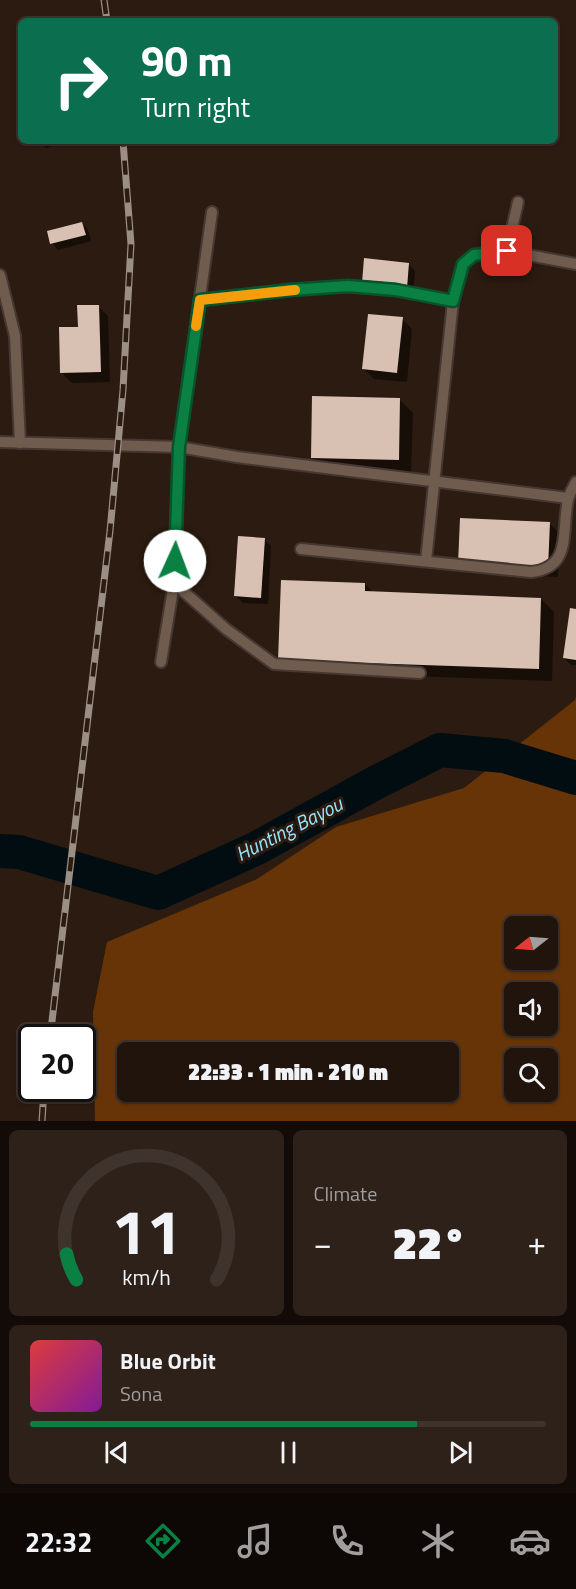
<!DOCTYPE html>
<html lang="en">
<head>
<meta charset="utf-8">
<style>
  :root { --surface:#21140c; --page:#2d211a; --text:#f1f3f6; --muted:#a29e9d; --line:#3e332d; --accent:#0b8043 }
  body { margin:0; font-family:"Titillium Web",sans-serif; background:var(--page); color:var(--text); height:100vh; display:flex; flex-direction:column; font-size:22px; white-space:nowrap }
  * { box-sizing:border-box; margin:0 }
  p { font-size:20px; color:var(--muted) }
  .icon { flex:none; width:33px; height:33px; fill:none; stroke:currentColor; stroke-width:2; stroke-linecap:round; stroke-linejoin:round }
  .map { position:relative; height:1121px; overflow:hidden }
  .panel { display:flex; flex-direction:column; gap:9px; padding:9px; background:#120b07; flex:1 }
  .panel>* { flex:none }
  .hud { position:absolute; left:18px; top:18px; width:540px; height:126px; border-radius:9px; box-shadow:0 2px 4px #0004,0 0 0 2px var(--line); background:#0b6e4f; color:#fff; overflow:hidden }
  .needle { width:39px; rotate:253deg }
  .fabs { position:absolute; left:504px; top:916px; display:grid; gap:12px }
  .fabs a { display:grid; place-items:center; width:54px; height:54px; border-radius:9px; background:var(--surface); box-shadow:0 2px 4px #0004,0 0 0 2px var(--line); font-size:30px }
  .speed { position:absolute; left:18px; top:1024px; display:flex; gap:12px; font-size:30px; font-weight:700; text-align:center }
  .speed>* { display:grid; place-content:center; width:78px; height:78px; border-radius:50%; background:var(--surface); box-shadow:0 2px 4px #0004,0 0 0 2px var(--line); line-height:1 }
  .speed .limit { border:3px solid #111; border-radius:9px; background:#fff; color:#111 }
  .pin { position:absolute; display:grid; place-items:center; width:51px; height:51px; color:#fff; margin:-26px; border-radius:12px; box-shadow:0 3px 9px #0006 }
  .me { position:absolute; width:66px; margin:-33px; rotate:2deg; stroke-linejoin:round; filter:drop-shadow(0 0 4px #0008) }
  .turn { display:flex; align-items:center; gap:21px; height:126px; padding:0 24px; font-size:27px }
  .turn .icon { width:78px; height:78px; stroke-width:2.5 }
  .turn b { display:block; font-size:42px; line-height:51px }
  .big { font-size:45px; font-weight:800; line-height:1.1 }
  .panel .card { flex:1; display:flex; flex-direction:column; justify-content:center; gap:9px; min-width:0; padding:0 21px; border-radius:9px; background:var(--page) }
  .panel .dial { align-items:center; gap:0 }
  .dial svg { height:156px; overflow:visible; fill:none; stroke:var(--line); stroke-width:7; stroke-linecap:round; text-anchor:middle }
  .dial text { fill:var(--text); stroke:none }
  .song { display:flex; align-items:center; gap:18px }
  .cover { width:72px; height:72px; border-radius:9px; background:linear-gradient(135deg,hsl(0 70% 55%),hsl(290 70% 35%)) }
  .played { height:6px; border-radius:3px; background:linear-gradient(90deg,var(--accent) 75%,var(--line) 75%) }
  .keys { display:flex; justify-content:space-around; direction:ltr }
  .heat { display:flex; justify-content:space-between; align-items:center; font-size:33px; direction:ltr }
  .panel .tiles { flex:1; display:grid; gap:9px; grid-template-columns:1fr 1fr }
  .card:last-child { grid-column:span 2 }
  .trip { position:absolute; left:117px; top:1042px; width:342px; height:60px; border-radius:9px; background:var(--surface); box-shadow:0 2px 4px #0004,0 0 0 2px var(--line); font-weight:800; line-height:60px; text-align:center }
  .menu { display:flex; height:96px; justify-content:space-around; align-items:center; background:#0d0805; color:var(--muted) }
  .menu .icon { width:42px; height:42px }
  .menu .on { color:var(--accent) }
  .menu b { font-size:27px; color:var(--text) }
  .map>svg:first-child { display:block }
</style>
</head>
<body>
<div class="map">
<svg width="576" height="1121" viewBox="0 0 576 1121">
  <rect width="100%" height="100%" fill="#2c1b10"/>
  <!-- forest -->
  <path fill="#673407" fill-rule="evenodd" d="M576 696V1121H95L93 1012 107 942 257 879 336 827 464 788 575 700ZM514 927H548V960H514ZM514 993H548V1026H514ZM128 1053H448V1092H128ZM514 1059H548V1092H514Z"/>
  <!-- shadow -->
  <g fill="#0007">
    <polygon points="39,141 66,141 46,148"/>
    <polygon points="82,223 88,230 91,241 58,250 52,243"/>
    <polygon points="408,264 415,271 413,294 370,290"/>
    <polygon points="98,306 108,316 110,382 72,383 62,373 79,328"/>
    <polygon points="402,319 412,329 407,382 374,379 364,369"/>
    <polygon points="400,400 413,413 411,473 325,471 312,458"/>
    <polygon points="549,523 559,533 558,577 470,573 460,563"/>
    <polygon points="264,539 271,546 268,604 243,603 236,596"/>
    <polygon points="365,584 374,593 541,599 554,612 552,681 293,672 280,659"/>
    <polygon points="576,611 576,665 571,665 564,658"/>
  </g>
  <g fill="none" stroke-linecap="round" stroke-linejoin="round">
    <!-- river -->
    <polyline stroke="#020d11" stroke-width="34" points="0,851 19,852 158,893 255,849 375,783 440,750 504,756 576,778"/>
  </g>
  <!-- building -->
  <g fill="#d8c1b2">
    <polygon points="82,222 86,235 50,244 47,231"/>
    <polygon points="364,258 409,263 407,288 362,283"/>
    <polygon points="77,305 99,305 101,372 60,373 59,327 78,327"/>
    <polygon points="368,314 403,317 397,373 362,369"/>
    <polygon points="312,396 400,398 399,460 311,458"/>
    <polygon points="460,518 550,522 548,568 458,564"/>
    <polygon points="238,536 265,538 261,598 234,596"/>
    <polygon points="281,580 365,583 365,591 541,598 539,669 278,660"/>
    <polygon points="570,608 576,609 576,660 563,658"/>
  </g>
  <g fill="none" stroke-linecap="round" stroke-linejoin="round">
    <!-- service casing -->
    <g stroke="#453731" stroke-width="14">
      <g id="service">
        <polyline points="507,251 518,202"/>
        <polyline points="0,275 15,336 20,443"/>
        <polyline points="200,300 290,290 348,286 396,290 453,301"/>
        <polyline points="0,442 179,447 237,457 568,498"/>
        <path d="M301 549 531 572C573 568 561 530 568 500 569 494 573 488 576 482"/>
        <polyline points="426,561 453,301 463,264 474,255 507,251 576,264"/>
        <polyline points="174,583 226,629 274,664 420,673"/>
        <polyline points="161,662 174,583 179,447 212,212"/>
      </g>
    </g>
    <!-- service -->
    <use href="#service" stroke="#705c4f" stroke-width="10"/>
    <!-- rail casing -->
    <g stroke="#9b8e84" stroke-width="7">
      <g id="rail">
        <polyline points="104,0 107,21"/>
        <polyline points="50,1038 110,531 123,390 131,244 123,141"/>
        <polyline points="42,1121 44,1089"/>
      </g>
    </g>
    <!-- rail -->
    <use href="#rail" stroke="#2c1b10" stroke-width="4.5" stroke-dasharray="14" stroke-linecap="butt"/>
  </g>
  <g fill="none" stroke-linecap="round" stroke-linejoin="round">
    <!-- route casing -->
    <g stroke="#07532c" stroke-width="15">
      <polyline id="route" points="175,561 179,447 200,300 290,290 348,286 396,290 453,301 463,264 474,255 507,251"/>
    </g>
    <!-- route -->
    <use href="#route" stroke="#0b8043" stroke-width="10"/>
    <!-- slow -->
    <polyline stroke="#f59e0b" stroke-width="10" points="196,326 200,300 295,290"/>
  </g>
  <g text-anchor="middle" stroke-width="6" stroke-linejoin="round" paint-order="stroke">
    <!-- water labels -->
    <g font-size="20" font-style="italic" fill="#96e5ff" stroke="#2c1b10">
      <text transform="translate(289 829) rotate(-27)" y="7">Hunting Bayou</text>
    </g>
  </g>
</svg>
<div class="fabs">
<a><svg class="needle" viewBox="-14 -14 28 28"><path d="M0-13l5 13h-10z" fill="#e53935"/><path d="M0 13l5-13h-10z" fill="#a29e9d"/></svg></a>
<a><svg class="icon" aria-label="sound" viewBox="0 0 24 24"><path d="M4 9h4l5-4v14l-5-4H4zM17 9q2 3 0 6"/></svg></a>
<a><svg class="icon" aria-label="search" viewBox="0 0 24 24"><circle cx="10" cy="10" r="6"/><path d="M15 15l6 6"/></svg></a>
</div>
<div class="speed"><div class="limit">20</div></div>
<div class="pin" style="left:507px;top:251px;background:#d93025"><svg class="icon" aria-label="arrive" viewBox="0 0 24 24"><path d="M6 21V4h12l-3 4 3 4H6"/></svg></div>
<svg class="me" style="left:175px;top:561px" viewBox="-20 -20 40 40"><circle r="19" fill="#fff"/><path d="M0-13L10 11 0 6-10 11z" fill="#0b8043"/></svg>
<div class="trip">22:33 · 1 min · 210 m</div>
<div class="hud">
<div class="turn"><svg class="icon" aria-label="right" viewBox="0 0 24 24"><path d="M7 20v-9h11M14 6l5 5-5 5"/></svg><div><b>90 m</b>Turn right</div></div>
</div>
</div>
<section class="panel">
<div class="tiles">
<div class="card dial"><svg viewBox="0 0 100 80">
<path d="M14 69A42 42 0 1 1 86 69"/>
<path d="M14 69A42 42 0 0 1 9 56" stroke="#0b8043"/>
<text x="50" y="56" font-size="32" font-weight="700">11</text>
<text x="50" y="72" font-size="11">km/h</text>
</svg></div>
<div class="card"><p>Climate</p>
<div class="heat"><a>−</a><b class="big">22°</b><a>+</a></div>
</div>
<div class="card">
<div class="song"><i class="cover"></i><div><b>Blue Orbit</b><p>Sona</p></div></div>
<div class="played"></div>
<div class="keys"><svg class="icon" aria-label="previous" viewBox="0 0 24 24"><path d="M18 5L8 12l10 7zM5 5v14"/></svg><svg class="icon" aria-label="pause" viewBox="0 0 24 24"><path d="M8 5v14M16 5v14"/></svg><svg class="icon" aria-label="next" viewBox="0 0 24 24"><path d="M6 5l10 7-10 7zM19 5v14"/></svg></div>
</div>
</div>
</section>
<nav class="menu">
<b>22:32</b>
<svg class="icon on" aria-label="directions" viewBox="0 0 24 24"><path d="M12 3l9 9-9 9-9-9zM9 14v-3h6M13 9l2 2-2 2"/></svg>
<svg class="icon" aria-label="music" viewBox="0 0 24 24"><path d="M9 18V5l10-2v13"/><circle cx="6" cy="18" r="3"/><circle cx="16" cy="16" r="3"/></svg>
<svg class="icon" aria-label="phone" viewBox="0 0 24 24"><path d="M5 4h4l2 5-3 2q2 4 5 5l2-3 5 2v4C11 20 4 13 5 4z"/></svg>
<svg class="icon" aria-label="climate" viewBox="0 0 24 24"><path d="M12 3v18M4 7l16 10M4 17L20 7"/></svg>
<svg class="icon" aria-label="car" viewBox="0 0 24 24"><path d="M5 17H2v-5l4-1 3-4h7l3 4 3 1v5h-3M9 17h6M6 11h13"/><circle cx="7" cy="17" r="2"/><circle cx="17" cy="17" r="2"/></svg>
</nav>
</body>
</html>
